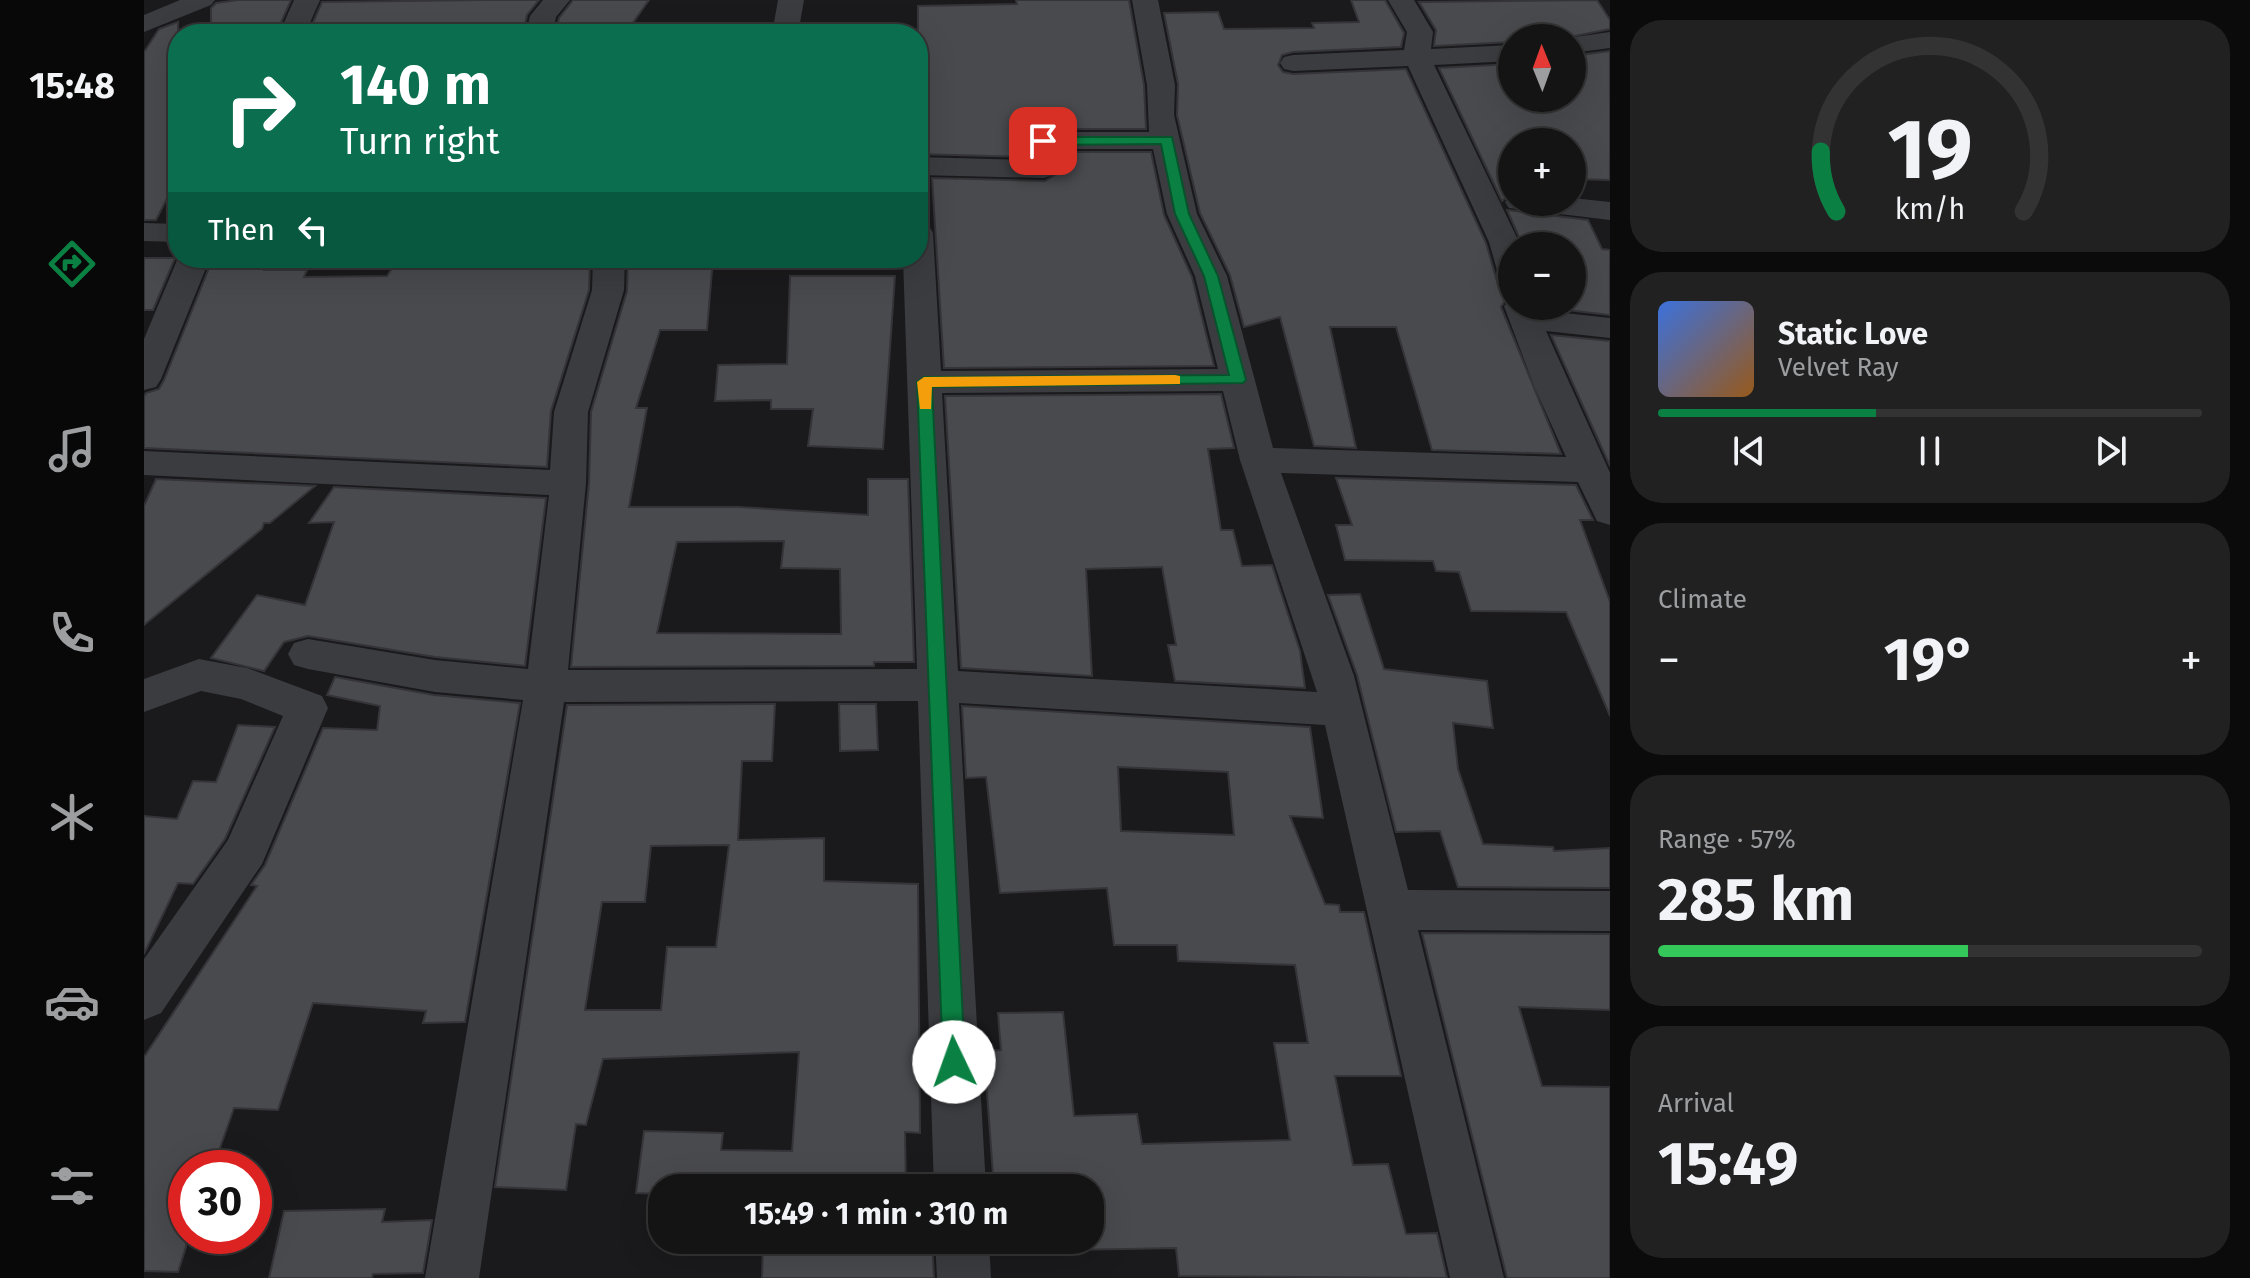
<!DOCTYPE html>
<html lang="en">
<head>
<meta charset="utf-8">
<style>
  :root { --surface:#141415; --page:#212122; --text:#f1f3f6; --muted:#9d9ea0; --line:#333334; --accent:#0b8043 }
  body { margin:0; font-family:"Fira Sans",sans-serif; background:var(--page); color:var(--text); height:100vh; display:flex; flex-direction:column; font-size:30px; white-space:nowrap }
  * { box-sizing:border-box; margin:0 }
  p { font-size:26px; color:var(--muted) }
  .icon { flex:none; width:44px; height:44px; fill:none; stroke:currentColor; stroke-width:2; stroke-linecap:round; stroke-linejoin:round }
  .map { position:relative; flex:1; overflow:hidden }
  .sheet { display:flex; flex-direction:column; gap:20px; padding:20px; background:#0b0b0c; width:640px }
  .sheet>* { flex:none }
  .hud { position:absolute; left:24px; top:24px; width:760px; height:244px; border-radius:32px; box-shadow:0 8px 32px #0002,0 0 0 2px var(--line); background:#0b6e4f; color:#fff; overflow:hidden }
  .needle { width:52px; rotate:359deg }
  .buttons { position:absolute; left:1354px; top:24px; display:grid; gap:16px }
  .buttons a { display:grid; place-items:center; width:88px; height:88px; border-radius:50%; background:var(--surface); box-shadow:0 8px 32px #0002,0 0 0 2px var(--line); font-size:40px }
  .speed { position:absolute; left:24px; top:1150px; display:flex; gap:16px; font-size:40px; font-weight:700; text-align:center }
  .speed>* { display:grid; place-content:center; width:104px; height:104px; border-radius:50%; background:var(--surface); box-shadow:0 8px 32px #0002,0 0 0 2px var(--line); line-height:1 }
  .speed .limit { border:12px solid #d22; background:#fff; color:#111 }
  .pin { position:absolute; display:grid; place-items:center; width:68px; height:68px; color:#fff; margin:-34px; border-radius:16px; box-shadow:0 4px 12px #0006 }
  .me { position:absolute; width:88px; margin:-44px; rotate:357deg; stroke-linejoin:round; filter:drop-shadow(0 0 6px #0008) }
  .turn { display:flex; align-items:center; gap:28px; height:168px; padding:0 40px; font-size:36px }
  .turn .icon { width:104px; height:104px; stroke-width:2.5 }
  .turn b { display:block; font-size:56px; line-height:68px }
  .then { display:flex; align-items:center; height:76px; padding:0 40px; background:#0003; gap:16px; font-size:30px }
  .big { font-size:60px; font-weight:700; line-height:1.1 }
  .sheet .widget { flex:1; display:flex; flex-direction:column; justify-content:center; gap:12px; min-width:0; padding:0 28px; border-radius:32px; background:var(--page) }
  .sheet .dial { align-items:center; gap:0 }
  .dial svg { height:208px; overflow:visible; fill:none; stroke:var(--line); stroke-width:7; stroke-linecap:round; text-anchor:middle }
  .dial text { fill:var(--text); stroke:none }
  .song { display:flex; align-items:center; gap:24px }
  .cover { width:96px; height:96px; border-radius:12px; background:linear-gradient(135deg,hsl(220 70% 55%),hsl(30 70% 35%)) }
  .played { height:8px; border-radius:4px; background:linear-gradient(90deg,var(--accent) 40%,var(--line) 40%) }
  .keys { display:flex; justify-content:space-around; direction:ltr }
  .heat { display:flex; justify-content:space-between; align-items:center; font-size:44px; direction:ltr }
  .charge { height:12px; border-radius:6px; background:linear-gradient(90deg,#34c759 57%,var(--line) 0) }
  .trip { position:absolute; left:504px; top:1174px; width:456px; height:80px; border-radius:32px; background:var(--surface); box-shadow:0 8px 32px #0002,0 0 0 2px var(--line); font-weight:700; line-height:80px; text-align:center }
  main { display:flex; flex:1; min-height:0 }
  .tabs { display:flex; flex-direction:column; width:144px; justify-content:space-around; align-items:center; background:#080808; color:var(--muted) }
  .tabs .icon { width:56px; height:56px }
  .tabs .selected { color:var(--accent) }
  .tabs b { font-size:36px; color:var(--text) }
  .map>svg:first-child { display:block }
</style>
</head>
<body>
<main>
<nav class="tabs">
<b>15:48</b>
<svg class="icon selected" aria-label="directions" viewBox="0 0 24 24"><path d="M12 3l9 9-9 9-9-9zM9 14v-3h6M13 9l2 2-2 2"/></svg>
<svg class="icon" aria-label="music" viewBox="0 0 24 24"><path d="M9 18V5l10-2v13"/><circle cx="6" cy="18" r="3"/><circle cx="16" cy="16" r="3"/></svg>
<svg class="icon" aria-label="phone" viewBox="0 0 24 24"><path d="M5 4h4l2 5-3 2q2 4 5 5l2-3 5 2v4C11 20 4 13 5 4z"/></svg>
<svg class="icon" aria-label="climate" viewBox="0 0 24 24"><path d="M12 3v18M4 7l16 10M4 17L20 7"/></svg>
<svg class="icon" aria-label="car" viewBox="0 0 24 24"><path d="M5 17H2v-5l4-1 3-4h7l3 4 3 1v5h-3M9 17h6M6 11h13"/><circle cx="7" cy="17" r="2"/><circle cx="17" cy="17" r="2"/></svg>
<svg class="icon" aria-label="filters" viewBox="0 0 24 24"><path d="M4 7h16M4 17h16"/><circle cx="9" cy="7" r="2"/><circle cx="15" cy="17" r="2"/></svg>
</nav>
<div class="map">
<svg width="1466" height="1278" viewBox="0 0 1466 1278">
  <rect width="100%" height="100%" fill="#1a1a1c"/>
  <!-- building -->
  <g fill="#494a4e" stroke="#353438" stroke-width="2" fill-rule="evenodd">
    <polygon points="95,0 147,0 132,34 67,34 67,8 72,3"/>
    <polygon points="342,0 395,0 383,15 379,34 164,34 178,2"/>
    <polygon points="429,0 505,0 481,34 411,34 415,18"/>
    <polygon points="872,0 985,0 1000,85 1002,129 898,129 888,132 882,139 882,157 774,154 774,6 873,4"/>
    <polygon points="1207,0 1241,0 1260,33 1257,47 1149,52 1138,55 1134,65 1139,72 1149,74 1262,69 1342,243 1354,285 1368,290 1357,307 1417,454 1288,450 1252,327 1186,327 1212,448 1170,446 1136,317 1100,327 1086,275 1056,213 1033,115 1034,84 1020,13 1074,12 1080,29 1170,28 1168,23 1215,22"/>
    <polygon points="1453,0 1466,20 1466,29 1421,38 1368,38 1368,42 1290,46 1292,30 1275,2"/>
    <polygon points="34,22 34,177 12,220 0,220 0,52 15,29"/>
    <polygon points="1466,51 1466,180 1428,179 1428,142 1368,142 1368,192 1358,201 1295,68 1368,64 1368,98 1428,98 1428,56"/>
    <polygon points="917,152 1007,152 1020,215 1048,277 1070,366 800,368 788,178 901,181 917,171"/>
    <polygon points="1363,210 1444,220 1458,249 1466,250 1466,315 1396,307 1428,306 1428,246 1379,246"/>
    <polygon points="0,258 31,258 9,310 0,310"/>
    <polygon points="69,258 125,258 120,270 163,270 160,277 243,276 255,258 446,258 445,290 407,411 403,467 0,448 0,397 2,393 15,389 20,380"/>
    <path d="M484 258 569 259 563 330H516L492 408H503L485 507H594L724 515V479H764L770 662H730V666L427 667 445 483 447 412 483 291ZM640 541 637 568 696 569 697 634 513 633 533 542Z"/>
    <polygon points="646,276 751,276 739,449 664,446 669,409 627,409 627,400 571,401 574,365 643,364"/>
    <polygon points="1407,335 1466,341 1466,466"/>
    <polygon points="1077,394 1090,448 1064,449 1077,530 1089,530 1098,566 1128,565 1156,651 1161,688 1031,681 1024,645 1032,645 1018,567 942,569 948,676 817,668 801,396"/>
    <polygon points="1192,478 1432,485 1449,520 1436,520 1466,602 1466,716 1422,612 1327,611 1315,572 1292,571 1289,561 1201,560 1192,525 1208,525"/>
    <polygon points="12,479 171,486 126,523 120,523 118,529 0,625 0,506"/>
    <polygon points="190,487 402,498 381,666 291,657 164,636 140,642 120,671 67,658 113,595 161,605 190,522 165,523"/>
    <polygon points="1216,594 1240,669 1343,681 1349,728 1309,723 1314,769 1339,844 1409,847 1410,851 1466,848 1466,888 1314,887 1296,831 1252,832 1213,675 1184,595"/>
    <polygon points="191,677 290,695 376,703 321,1022 279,1023 282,1011 169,1003 134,1110 90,1108 69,1168 42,1168 42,1247 34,1272 0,1271 0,1057 113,886 107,885 121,865 179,728 233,730 236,706 183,695"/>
    <path d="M631 704 628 761H598L594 840 680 838V881L774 884 776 1133 761 1132 762 1188H518V1194L492 1193 500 1131 579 1133 577 1150 648 1151 655 1052 459 1059 442 1125 432 1124 422 1190 351 1187 423 705ZM585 845 572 947H523L517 1010H441L458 902H501L507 846Z"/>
    <polygon points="695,704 732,704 734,750 696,751"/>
    <path d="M818 706 1166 727 1179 818 1146 816 1181 904 1195 905 1196 912H1220L1257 1076H1191L1209 1165 1244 1164 1262 1234 1293 1233 1303 1278 1035 1276 1032 1248 925 1250 924 1243 854 1246 853 1240H946V1188H850L840 1051 857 1050 854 1013 919 1012 930 1116 993 1114 998 1144 1146 1140 1130 1043H1164L1151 965 1034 961 1033 945H970L963 888 856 893 842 777 822 778ZM974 767 1084 772 1090 835 977 831Z"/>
    <polygon points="94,725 131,727 81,839 49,884 34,883 0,954 0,816 33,819 49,781 72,782"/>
    <polygon points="1278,933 1466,934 1466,1010 1375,1007 1398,1086 1466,1087 1466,1278 1363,1278"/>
    <polygon points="241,1209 238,1222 288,1220 279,1273 229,1274 228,1278 125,1278 140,1211"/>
    <polygon points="615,1240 788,1240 790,1278 618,1278 619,1245 615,1245"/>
  </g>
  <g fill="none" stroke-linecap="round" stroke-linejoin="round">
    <!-- street -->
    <g fill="#3b3c40" fill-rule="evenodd">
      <polygon points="36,0 71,0 67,5 0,32 0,15"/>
      <polygon points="150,0 176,0 161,34 135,34"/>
      <polygon points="399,0 426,0 412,17 408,34 382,34 386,16"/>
      <polygon points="634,0 660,0 654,34 628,34"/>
      <path d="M988 0H1014L1031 85 1030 115 1053 214 1083 276 1129 448 1422 457 1390 386 1360 306 1368 298V306H1392L1394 310 1466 318V338L1402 331 1466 473V525L1453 521 1434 482 1137 473 1210 676 1264 890 1466 891V931L1274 930 1360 1278H1306L1181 725 815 703 842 1188H790L774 701 420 702 335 1278H281L379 700 291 692 164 669 150 665 144 654 150 643 164 639 291 660 384 669 405 495 0 475V451L406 470 410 412 448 290 449 258H481L480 290 444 412 442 483 424 670 773 669 759 258H774V224L785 226 789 233 797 371 1074 369 1051 276 1023 214 1009 149H914L915 169 910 175 900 178 774 175V157L885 160V141L889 135 899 132H1005L1003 85ZM1079 391 1096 460 1173 692 814 671 798 393Z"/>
      <polygon points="1244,0 1270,0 1289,32 1287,49 1368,45 1368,61 1290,65 1375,242 1376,246 1368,246 1368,287 1357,284 1345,242 1264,66 1149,71 1140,69 1136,63 1140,57 1149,55 1260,50 1263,32"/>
      <polygon points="1466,32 1466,48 1428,53 1428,38 1424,38"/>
      <polygon points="1368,195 1368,202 1428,202 1428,198 1466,202 1466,220 1365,208 1361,202"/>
      <polygon points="0,223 34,224 34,242 0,241"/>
      <polygon points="34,258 66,258 17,379 12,387 0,390 0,339"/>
      <polygon points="55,659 103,668 178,696 184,708 118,864 17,1013 0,1020 0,959 84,840 139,716 97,699 57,691 0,712 0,679"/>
      <polygon points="791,1240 845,1240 847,1278 793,1278"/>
    </g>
  </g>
  <!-- route -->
  <polygon fill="#0b8043" stroke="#07532c" stroke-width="2" points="1028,137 1045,214 1074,276 1102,380 1099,383 788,387 821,1062 818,1070 810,1073 802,1070 799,1062 773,382 780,377 1085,375 1060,276 1031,214 1017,144 899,145 892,141 899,137"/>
  <!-- slow -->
  <polygon fill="#f59e0b" points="1031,375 1036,376 1036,384 788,387 787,409 776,409 773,382 780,377"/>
</svg>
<div class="buttons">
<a><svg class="needle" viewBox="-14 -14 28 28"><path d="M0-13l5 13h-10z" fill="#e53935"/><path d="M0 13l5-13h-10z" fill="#9d9ea0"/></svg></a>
<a>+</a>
<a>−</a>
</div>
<div class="speed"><div class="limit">30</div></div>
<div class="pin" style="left:899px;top:141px;background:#d93025"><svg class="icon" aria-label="arrive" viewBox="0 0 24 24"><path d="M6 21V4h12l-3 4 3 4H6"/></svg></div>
<svg class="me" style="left:810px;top:1062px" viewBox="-20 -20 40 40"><circle r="19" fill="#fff"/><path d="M0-13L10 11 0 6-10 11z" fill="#0b8043"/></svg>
<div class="trip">15:49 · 1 min · 310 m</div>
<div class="hud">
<div class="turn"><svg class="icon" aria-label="right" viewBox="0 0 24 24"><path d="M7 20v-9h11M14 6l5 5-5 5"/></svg><div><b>140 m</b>Turn right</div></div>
<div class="then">Then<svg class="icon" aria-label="left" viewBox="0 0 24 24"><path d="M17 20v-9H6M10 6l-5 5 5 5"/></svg></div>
</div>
</div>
<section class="sheet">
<div class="widget dial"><svg viewBox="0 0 100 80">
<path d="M14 69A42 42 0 1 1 86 69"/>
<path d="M14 69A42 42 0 0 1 8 46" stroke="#0b8043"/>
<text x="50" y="56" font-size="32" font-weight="700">19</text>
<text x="50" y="72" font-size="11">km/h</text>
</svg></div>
<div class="widget">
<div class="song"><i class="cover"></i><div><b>Static Love</b><p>Velvet Ray</p></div></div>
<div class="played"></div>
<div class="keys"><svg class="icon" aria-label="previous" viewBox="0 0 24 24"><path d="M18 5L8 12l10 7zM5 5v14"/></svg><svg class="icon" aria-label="pause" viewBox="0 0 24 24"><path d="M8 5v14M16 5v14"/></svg><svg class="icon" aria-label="next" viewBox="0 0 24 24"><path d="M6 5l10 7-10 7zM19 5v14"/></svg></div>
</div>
<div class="widget"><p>Climate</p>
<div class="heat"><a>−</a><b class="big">19°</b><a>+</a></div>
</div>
<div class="widget"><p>Range · 57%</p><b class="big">285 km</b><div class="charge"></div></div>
<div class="widget"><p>Arrival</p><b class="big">15:49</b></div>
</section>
</main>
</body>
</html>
